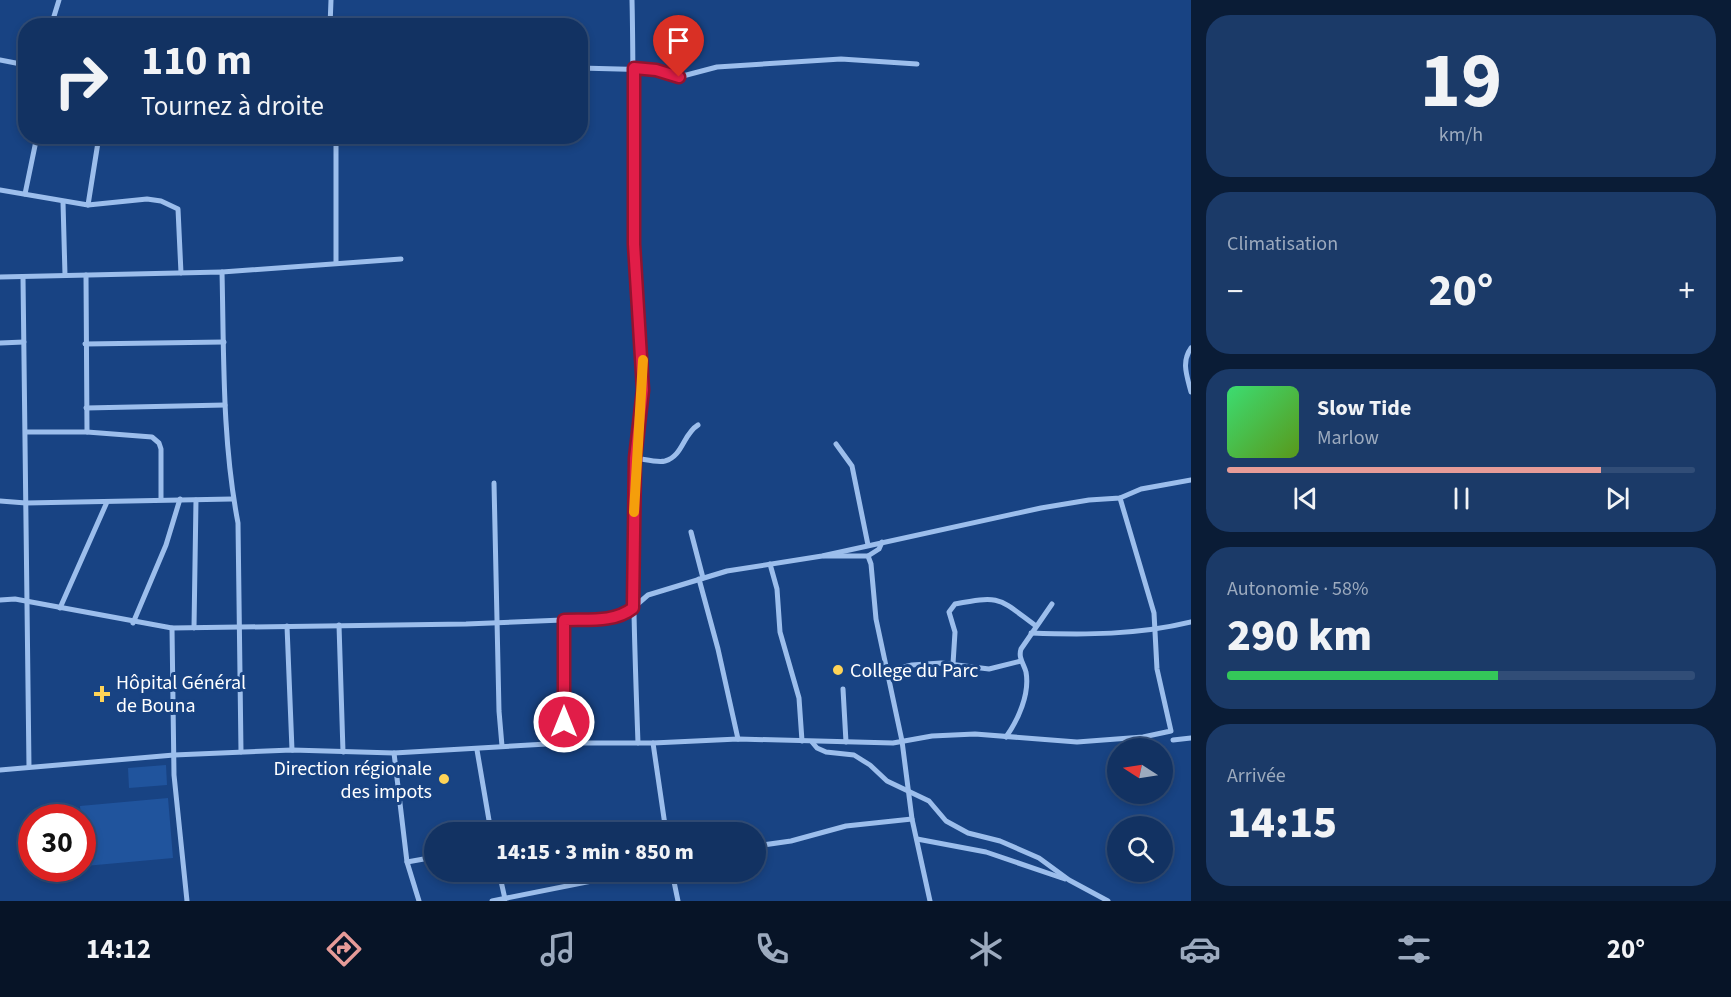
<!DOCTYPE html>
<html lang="fr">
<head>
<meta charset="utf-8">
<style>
  :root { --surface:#123262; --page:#1b3a68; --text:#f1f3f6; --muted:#9caabe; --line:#314d77; --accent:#e69b98 }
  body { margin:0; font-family:"Source Sans 3",sans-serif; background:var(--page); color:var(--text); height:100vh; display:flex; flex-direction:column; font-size:22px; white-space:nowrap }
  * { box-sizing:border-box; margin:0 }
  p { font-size:20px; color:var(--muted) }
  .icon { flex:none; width:33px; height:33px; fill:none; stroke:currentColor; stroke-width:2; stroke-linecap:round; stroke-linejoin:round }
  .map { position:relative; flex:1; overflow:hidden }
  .side { display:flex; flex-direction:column; gap:15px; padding:15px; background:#0a1c36; width:540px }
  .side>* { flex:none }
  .banner { position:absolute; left:18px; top:18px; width:570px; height:126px; border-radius:24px; box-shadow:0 3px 9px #0003,0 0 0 2px var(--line); background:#123262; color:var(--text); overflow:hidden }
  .needle { width:39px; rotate:282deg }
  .buttons { position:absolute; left:1107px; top:738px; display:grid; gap:12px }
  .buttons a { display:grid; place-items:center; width:66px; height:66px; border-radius:50%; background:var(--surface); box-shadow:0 3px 9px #0003,0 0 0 2px var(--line); font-size:30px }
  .speed { position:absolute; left:18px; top:804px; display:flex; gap:12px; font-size:30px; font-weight:700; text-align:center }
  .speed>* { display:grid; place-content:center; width:78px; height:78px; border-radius:50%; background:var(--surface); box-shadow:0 3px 9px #0003,0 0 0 2px var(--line); line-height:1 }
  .speed .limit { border:9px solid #d22; background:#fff; color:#111 }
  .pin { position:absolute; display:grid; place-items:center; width:51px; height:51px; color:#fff; margin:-62px -26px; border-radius:50% 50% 50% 0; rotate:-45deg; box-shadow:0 0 6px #0007 }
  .pin .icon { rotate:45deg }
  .me { position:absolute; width:66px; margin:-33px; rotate:0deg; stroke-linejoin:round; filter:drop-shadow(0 0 4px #0008) }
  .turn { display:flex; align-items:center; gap:21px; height:126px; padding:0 24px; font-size:27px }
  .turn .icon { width:78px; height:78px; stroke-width:2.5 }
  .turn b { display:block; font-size:42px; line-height:51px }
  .big { font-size:45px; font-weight:800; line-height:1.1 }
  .side .widget { flex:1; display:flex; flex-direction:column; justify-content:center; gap:9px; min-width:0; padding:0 21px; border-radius:24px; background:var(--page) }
  .side .dial { align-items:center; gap:0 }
  .dial b { font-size:78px; line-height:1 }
  .song { display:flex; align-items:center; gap:18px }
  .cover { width:72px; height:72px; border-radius:9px; background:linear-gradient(135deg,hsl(140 70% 55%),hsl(90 70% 35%)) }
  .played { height:6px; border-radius:3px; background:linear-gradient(90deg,var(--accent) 80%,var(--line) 80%) }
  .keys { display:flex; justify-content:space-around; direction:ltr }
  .heat { display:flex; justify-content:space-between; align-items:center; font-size:33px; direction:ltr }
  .charge { height:9px; border-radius:4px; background:linear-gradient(90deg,#34c759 58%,var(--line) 0) }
  .trip { position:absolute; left:424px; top:822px; width:342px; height:60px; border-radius:30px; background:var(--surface); box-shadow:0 3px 9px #0003,0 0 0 2px var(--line); font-weight:800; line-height:60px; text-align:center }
  .tabs { display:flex; height:96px; justify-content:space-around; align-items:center; background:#071427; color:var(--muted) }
  .tabs .icon { width:42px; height:42px }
  .tabs .selected { color:var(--accent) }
  .tabs b { font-size:27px; color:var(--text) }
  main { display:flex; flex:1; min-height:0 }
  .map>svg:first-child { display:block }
</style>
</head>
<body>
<main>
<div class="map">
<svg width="1191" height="901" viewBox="0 0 1191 901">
  <rect width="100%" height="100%" fill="#184383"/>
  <!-- green -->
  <g fill="#20549d">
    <polygon points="166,765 167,785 129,788 128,768"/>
    <polygon points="168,798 173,858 85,866 80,806"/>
  </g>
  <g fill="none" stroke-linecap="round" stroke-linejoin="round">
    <!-- street -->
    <g stroke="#9cbeec" stroke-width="5">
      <path d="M632 0C634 82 632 163 634 245 636 293 645 341 643 390 642 425 635 459 634 494 632 577 635 660 638 743"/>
      <polyline points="51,26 59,0"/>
      <polyline points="330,26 331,0"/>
      <polyline points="0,60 26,65"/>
      <polyline points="580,68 656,70 679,77 717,67 841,59 917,64"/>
      <polyline points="336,136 336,262"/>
      <polyline points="0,190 88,205 147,199 161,201 178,209 181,273"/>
      <polyline points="25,194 37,136"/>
      <polyline points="63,202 65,275"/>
      <polyline points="88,205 99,136"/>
      <polyline points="222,272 401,259"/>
      <polyline points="86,275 87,432"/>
      <path d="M0 277 222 272C224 355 222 440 238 523L241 752"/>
      <polyline points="23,277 29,767"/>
      <polyline points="0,343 24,342"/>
      <polyline points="85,344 224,342"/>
      <path d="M1191 348C1181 362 1187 376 1191 392"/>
      <polyline points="86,408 225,405"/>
      <polyline points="26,432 87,432 152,437 159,443 161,449 161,499"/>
      <polyline points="836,444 852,466 868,545"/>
      <path d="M635 458C644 459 657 463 665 461 683 456 683 434 698 425"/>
      <polyline points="494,483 499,711 502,746"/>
      <polyline points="0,501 26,503 232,499"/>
      <polyline points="691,532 703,578"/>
      <polyline points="824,556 868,556 871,564 876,619 902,741 912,819 930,901"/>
      <polyline points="868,556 879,549 882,542"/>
      <polyline points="770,564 777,589 780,632 799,698 802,741"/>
      <polyline points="699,579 718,649 738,739"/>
      <polyline points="0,600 15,599 172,628 466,624 611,618 625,615 648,595 727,571 822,556 1041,508 1089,500 1120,498 1141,489 1191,480"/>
      <polyline points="60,608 107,502"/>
      <polyline points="564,620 564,743"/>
      <polyline points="133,623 166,545 180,499"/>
      <polyline points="339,625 343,752"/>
      <polyline points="287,626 292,750"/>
      <polyline points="172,628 174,775 187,901"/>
      <polyline points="194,628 196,500"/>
      <path d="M1031 633C1085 635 1138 635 1191 622"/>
      <path d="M953 664 955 632 949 612 955 604C1002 595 998 598 1036 626"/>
      <polyline points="887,671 912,665 941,663 989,669 1021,661"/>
      <polyline points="843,689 846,742"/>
      <path d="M1006 737C1018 720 1030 694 1026 672 1024 664 1018 658 1021 649L1052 604"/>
      <polyline points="1173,740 1191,738"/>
      <polyline points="812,742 817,748 826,752 854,755 870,765 887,781 929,801 946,821 968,833 1000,841 1039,858 1069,880 1108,901"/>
      <polyline points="653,743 666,832"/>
      <polyline points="477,750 491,832"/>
      <polyline points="394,753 407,862 419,901"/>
      <polyline points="0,770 174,755 292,750 394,753 564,743 653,743 738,739 893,743 932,736 975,734 1077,742 1143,737 1171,731 1157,669 1154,613 1120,498"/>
      <polyline points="917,839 986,852 1065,879"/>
      <polyline points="756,846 791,841 846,826 912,819"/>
      <polyline points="407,862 435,857"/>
      <polyline points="499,872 505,899"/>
      <polyline points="672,872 678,901"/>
      <polyline points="492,901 637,872"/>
    </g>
  </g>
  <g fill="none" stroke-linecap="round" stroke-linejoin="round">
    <!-- route casing -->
    <g stroke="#92132f" stroke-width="15">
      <path id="route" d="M564 722V620C587 619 614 623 633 608L635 458 643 390 634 244V68L656 70 679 77"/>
    </g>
    <!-- route -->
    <use href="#route" stroke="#e11d48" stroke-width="10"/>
    <!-- slow -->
    <polyline stroke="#f59e0b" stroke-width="10" points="634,512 643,360"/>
  </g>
  <!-- markers -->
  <g fill="#ffd457" stroke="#184383" stroke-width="2">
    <circle cx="838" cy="670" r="6"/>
    <path d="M99 685h6v6h6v6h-6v6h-6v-6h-6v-6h6z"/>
    <circle cx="444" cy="779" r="6"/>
  </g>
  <g text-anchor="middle" stroke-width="6" stroke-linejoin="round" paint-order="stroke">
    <!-- poi labels -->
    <g font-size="20" fill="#fff" stroke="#184383" text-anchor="start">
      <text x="850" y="677">College du Parc</text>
      <text x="116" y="689">Hôpital Général<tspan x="116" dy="23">de Bouna</tspan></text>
      <text x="432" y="775" text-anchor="end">Direction régionale<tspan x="432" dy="23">des impots</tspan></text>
    </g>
  </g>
</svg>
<div class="buttons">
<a><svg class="needle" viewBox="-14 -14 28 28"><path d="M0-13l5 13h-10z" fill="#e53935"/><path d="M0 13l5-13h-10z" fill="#9caabe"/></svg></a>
<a><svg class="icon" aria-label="search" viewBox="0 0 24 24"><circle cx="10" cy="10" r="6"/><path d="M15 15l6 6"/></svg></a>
</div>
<div class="speed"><div class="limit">30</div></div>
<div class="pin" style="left:679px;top:77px;background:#d93025"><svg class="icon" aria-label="arrive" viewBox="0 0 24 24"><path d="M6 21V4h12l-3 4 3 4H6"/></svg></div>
<svg class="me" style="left:564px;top:722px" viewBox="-20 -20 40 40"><circle r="17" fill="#e11d48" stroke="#fff" stroke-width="3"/><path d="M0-11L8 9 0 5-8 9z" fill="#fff"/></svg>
<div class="trip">14:15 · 3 min · 850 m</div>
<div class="banner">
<div class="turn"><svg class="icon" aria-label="right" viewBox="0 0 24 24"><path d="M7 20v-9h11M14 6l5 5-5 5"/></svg><div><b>110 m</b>Tournez à droite</div></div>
</div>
</div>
<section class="side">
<div class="widget dial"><b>19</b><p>km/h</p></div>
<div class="widget"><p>Climatisation</p>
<div class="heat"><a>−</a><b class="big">20°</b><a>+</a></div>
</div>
<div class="widget">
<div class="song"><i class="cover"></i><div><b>Slow Tide</b><p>Marlow</p></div></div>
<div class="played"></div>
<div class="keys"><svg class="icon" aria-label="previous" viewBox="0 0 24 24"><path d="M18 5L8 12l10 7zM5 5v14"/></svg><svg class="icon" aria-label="pause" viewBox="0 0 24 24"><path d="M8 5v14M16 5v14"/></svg><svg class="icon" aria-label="next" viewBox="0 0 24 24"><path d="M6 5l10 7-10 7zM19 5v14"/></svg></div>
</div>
<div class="widget"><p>Autonomie · 58%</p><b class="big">290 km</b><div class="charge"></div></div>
<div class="widget"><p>Arrivée</p><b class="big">14:15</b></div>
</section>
</main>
<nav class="tabs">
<b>14:12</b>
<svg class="icon selected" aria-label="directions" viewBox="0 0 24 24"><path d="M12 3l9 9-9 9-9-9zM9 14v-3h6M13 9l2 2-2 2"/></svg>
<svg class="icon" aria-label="music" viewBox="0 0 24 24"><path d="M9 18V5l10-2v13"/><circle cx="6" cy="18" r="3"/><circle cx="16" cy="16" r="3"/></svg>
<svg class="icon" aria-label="phone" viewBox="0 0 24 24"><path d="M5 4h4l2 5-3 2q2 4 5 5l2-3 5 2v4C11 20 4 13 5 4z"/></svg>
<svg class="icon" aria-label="climate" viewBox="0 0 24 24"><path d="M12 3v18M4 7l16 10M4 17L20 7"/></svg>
<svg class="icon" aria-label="car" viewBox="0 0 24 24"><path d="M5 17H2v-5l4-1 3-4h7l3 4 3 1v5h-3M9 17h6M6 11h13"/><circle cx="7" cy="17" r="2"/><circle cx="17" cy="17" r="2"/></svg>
<svg class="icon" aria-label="filters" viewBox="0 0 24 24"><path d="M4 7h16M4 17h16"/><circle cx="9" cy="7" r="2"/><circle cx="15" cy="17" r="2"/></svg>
<b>20°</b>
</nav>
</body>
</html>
